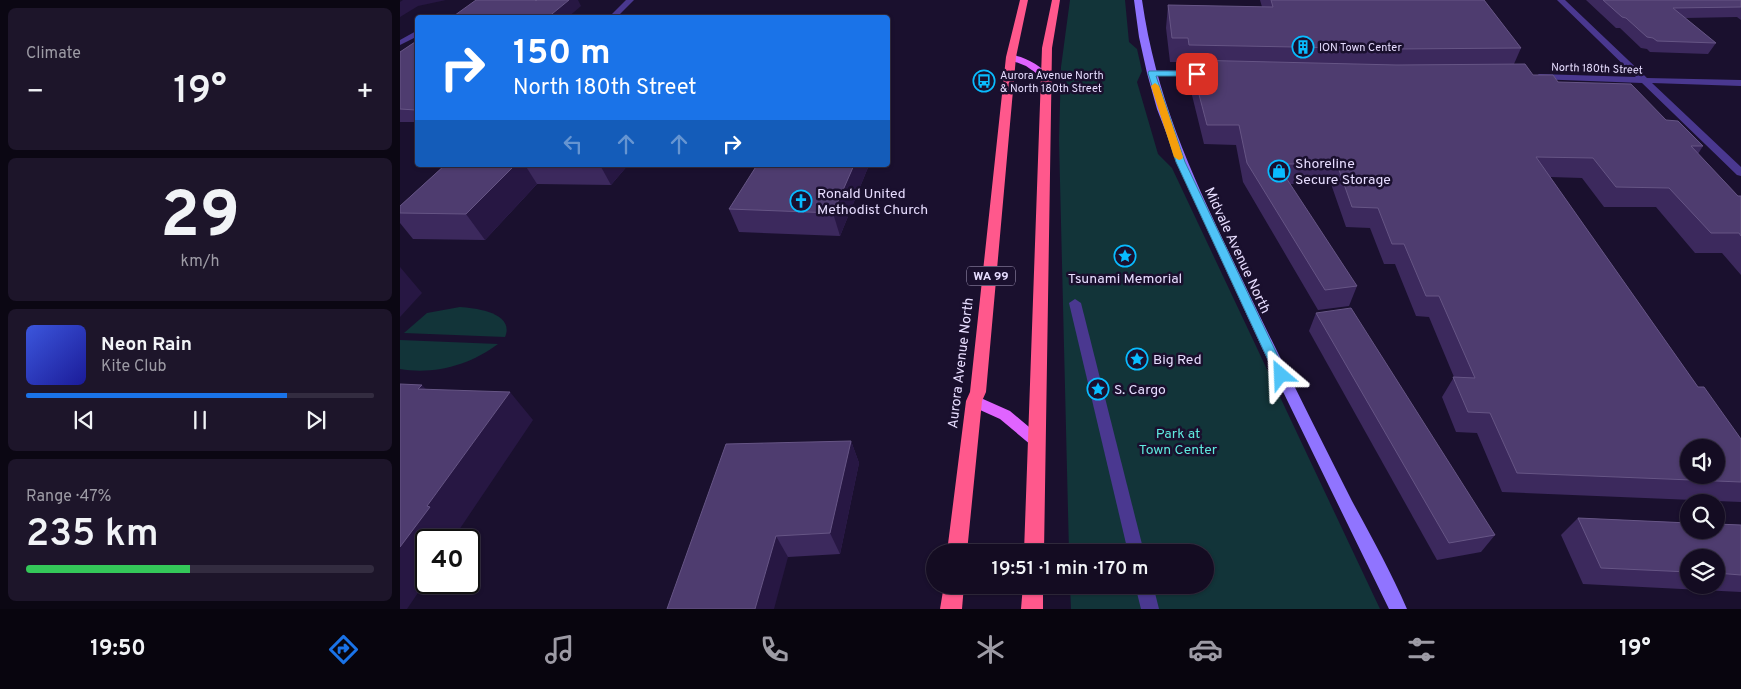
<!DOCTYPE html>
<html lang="en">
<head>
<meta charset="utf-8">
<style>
  :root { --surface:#140c22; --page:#1d152a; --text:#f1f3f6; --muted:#9d9ba5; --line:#332c40; --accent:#1a73e8 }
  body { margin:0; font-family:Overpass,sans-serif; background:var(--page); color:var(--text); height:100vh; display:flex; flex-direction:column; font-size:19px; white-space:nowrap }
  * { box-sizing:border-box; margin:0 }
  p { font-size:16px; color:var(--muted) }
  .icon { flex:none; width:28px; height:28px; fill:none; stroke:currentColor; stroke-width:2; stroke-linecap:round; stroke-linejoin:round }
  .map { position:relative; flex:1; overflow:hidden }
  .details { display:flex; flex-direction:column; gap:8px; padding:8px; background:#0b0713; width:400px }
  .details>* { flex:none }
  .banner { position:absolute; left:15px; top:15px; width:475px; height:152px; border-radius:5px; box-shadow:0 1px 4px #0004,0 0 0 1px var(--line); background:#1a73e8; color:#fff; overflow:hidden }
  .controls { position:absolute; left:1280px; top:439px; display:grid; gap:10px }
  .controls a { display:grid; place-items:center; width:45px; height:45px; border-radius:50%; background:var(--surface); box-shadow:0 1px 4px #0004,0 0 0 1px var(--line); font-size:25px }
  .speed { position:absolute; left:15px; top:529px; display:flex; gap:10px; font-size:25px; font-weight:700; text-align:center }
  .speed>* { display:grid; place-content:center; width:65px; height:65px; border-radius:50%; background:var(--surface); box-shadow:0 1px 4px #0004,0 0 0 1px var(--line); line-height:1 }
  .speed .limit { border:2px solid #111; border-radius:8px; background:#fff; color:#111 }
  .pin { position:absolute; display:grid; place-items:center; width:42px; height:42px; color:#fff; margin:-21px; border-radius:10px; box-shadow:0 2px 8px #0006 }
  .me { position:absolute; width:55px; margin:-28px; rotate:334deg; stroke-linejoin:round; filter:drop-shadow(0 0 4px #0008) }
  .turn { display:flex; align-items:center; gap:18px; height:105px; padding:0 15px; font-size:22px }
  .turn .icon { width:65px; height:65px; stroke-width:2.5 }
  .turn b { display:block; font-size:35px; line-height:42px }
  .lanes { display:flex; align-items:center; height:48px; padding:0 15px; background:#0003; justify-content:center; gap:25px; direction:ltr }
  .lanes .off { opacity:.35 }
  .big { font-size:38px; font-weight:600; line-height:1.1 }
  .details .widget { flex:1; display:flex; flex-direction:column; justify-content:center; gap:8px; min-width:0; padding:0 18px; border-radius:8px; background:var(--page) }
  .details .dial { align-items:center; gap:0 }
  .dial b { font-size:65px; line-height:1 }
  .song { display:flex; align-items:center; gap:15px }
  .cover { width:60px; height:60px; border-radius:8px; background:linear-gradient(135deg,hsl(230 70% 55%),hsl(240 70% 35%)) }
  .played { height:5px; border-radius:2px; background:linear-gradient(90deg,var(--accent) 75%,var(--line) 75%) }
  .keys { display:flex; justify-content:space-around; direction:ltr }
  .heat { display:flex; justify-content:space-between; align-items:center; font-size:28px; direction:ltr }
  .charge { height:8px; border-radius:4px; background:linear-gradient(90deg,#34c759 47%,var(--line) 0) }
  .trip { position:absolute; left:526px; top:544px; width:288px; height:50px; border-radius:25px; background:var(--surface); box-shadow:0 1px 4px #0004,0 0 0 1px var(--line); font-weight:600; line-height:50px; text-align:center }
  .menu { display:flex; height:80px; justify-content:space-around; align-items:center; background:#08050e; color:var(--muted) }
  .menu .icon { width:35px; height:35px }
  .menu .on { color:var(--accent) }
  .menu b { font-size:22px; color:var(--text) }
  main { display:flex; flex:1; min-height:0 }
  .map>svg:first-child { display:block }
</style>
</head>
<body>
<main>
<section class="details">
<div class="widget"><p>Climate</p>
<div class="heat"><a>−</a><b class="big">19°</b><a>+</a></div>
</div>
<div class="widget dial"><b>29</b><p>km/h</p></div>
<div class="widget">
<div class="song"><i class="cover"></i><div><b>Neon Rain</b><p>Kite Club</p></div></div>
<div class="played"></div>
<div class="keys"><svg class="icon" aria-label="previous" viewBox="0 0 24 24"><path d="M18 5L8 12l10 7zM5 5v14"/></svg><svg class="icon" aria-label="pause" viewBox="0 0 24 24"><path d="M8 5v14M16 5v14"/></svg><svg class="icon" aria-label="next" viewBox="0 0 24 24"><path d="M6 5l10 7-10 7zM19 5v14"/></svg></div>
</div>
<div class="widget"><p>Range · 47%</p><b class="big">235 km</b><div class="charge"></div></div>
</section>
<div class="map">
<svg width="1341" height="609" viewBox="0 0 1341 609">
  <rect width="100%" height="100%" fill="#1a102e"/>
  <!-- green -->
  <g fill="#123439">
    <polygon points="670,0 725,0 729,42 737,49 742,71 737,82 758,154 772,168 980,609 671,609 670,585 805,585 805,552 669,552 659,140 661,67"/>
    <path d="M60 307C76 308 115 313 105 337L4 333 27 313Z"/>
    <path d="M0 340 98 344C70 365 34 375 0 369Z"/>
  </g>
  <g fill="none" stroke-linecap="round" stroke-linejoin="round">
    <!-- street -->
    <g fill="#4a3890" fill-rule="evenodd">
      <polygon points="226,0 234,0 216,18 208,18"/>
      <polygon points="1157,0 1165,0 1247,78 1341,80 1341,86 1252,83 1341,167 1341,176 1337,175 1242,83 1136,79 1135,77 1139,74 1236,77"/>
      <polygon points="18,30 18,36 0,45 0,40"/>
      <polygon points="752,70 804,71 808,74 804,77 749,75 748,73"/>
      <polygon points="675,299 681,303 744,552 728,552 669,303"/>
      <polygon points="735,585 753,585 759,609 741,609"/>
    </g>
    <!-- secondary -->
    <path fill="#9074ff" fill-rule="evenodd" d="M734 0H742C757 104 796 184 841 277 877 352 914 426 952 501 971 536 991 572 1007 609H989L869 363 784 179 757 109 747 73 739 37Z"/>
    <!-- primary -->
    <g fill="#e064ff" fill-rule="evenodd">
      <path d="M608 55C622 54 641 66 650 76L643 78 626 66 608 59Z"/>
      <polygon points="574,395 610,411 641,437 643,441 641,445 636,447 631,445 600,419 569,405 567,401 569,397"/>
    </g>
    <!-- highway -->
    <g fill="#ff588c" fill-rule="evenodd">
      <polygon points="620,0 628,0 616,57 586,392 582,401 567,552 547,552 566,401 570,392 606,57"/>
      <polygon points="652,0 660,0 652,48 644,552 624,552 642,48"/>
      <polygon points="544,585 564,585 562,609 540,609"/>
      <polygon points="623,585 643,585 643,609 621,609"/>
    </g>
  </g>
  <!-- wall -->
  <g fill="#3c295d" fill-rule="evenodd">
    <polygon points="860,0 1084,0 1121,48 1114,64 1133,75 1158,82 1266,120 1303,146 1298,154 1338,196 1341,196 1341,275 1322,253 1295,253 1256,207 1204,207 1182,178 1150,177 1298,387 1341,439 1341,502 1102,492 1077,433 1056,432 1042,397 1054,377 1029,317 1016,316 995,264 984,264 970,228 946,227 931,184 889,184 957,286 949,306 918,310 843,182 836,145 804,144 788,79 789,69 786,69 785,62 770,62 766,28 768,5 862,7"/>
    <polygon points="1186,0 1341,0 1341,20 1337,17 1285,18 1316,43 1308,54 1250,52 1247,49 1241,48 1220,28 1216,28"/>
    <polygon points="18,40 18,122 0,122 0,52"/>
    <polygon points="45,165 228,165 211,185 137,184 85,240 13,239 0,223 0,206"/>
    <polygon points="469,165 440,236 339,232 329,209"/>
    <polygon points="916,313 1095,535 1081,552 1037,560 909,331"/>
    <polygon points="451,441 459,463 440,554 388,557 267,609"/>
    <path d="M1178 518 1341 525V592L1183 584 1161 535ZM1289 558H1316V585H1289Z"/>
  </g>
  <!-- shaded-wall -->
  <g fill="#271743">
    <polygon points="3,0 46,0 18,6 0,17 0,2"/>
    <polygon points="169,0 178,0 181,6 167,18 147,18"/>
    <polygon points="115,165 125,165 137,184 85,240 66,214"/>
    <polygon points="200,165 228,165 211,185"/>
    <polygon points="454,165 469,165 440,236 433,213"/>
    <polygon points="0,267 22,293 0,317"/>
    <polygon points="22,385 49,413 18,389"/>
    <polygon points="110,392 133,420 59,530 61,532 55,540 26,540 26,581 7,609 0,609 0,547 27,506"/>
    <polygon points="451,441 459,463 440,554 430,533"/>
    <polygon points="376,536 388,557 374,609 355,609"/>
  </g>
  <!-- building -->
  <g fill="#4e3c6f" stroke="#665585" fill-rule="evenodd">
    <polygon points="76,0 135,0 136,1 137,0 169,0 147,18 51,18"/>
    <polygon points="871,0 1084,0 1121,48 999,49 789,45 788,38 772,38 768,5 873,7"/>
    <polygon points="1203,0 1341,0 1341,7 1273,8 1316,43 1257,41 1253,38 1247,37 1226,18 1222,17"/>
    <polygon points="18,40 18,109 16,110 0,109 0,52"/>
    <path d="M790 60 997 65 1125 64 1133 75H1153L1158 82 1231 84 1266 120 1278 121 1303 146H1291L1338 196H1341V236L1339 233H1311L1269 188 1216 187 1193 158 1136 157 1298 387H1304L1341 439V482L1117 473 1090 413 1068 412 1053 377 1075 378 1039 296H1026L1004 244H992L978 208 952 207 937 164H877L957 286 925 290 847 163 839 125H807ZM1289 448H1316V475H1289Z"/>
    <polygon points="45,165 115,165 66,214 0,213 0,206"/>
    <polygon points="357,165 454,165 433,213 329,209"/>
    <polygon points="951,308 1095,535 1049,543 916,313"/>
    <polygon points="0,384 22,385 18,389 110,392 27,506 30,507 0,547"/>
    <polygon points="451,441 430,533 376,536 355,609 267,609 326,444"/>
    <polygon points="1178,518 1289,523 1289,530 1316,530 1316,524 1341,525 1341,575 1316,573 1316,558 1289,558 1289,572 1201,568"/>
  </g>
  <!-- route -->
  <polygon fill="#4fc3f7" stroke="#337fa1" points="749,71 797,71 801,74 797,76 756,76 785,162 887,375 886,378 877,378 875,375 776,162 748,73"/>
  <!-- slow -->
  <polygon fill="#f59e0b" points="755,83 759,86 783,157 782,159 779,160 774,157 751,86"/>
  <!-- icons -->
  <defs>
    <g id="building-ring" transform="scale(1.125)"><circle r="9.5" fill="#1a102e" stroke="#09bcff" stroke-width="1.5"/><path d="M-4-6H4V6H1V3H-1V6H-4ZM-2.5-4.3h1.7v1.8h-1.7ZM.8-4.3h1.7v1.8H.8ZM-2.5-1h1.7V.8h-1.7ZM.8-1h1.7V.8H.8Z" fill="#09bcff"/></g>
    <g id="bus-ring" transform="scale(1.125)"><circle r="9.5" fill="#1a102e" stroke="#09bcff" stroke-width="1.5"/><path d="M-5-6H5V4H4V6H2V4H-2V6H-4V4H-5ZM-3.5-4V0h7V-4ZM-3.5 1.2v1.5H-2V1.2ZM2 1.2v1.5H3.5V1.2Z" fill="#09bcff"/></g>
    <g id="shop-ring" transform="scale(1.125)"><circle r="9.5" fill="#1a102e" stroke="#09bcff" stroke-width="1.5"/><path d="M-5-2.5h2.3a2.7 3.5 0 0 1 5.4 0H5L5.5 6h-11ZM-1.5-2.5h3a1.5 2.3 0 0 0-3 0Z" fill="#09bcff"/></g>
    <g id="church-ring" transform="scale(1.125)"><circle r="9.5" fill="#1a102e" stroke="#09bcff" stroke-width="1.5"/><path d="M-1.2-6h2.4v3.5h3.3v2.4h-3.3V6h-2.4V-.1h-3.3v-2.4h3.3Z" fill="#09bcff"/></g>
    <g id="sight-ring" transform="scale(1.125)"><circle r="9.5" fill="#1a102e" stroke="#09bcff" stroke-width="1.5"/><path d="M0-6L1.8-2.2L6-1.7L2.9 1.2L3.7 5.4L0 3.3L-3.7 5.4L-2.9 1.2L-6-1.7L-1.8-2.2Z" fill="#09bcff"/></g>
  </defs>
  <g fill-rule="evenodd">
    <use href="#building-ring" x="903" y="47"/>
    <use href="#bus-ring" x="584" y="81"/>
    <use href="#shop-ring" x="879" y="171"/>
    <use href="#church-ring" x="401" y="201"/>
    <use href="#sight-ring" x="725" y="256"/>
    <use href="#sight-ring" x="737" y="359"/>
    <use href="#sight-ring" x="698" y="389"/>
  </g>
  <g text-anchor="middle" stroke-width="5" stroke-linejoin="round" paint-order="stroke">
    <!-- far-poi labels -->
    <g font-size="11" fill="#e7ddff" stroke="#1a102e" text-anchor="start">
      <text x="919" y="51">ION Town Center</text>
      <text x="600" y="79">Aurora Avenue North<tspan x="600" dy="13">&amp; North 180th Street</tspan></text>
    </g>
    <!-- far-street labels -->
    <g font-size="11" fill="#e7ddff" stroke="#1a102e">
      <text transform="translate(1197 68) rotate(2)" y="4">North 180th Street</text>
    </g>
    <!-- shield labels -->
    <rect fill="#1a102e" stroke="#aaa0c0" stroke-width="1" x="567" y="266.5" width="48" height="19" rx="4"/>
    <g font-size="12" font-weight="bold" fill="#e7ddff">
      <text x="591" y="280">WA 99</text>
    </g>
    <!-- poi labels -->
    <g font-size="14" fill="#e7ddff" stroke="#1a102e" text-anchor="start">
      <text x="895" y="168">Shoreline<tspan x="895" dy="16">Secure Storage</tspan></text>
      <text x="417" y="198">Ronald United<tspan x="417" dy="16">Methodist Church</tspan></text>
      <text x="725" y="283" text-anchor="middle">Tsunami Memorial</text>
      <text x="753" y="364">Big Red</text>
      <text x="714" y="394">S. Cargo</text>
    </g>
    <!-- street labels -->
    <g font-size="14" fill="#e7ddff" stroke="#1a102e">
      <text transform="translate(838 250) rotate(65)" y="5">Midvale Avenue North</text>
      <text transform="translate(560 363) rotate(-83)" y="5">Aurora Avenue North</text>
    </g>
    <!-- park labels -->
    <g font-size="14" fill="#5fe9de" stroke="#1a102e">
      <text x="778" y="438">Park at<tspan x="778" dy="16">Town Center</tspan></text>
    </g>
  </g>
</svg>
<div class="controls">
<a><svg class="icon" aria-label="sound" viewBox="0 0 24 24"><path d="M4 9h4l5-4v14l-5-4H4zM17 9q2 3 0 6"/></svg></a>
<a><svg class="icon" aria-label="search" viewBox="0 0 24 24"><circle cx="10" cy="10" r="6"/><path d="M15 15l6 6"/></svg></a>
<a><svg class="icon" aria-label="layers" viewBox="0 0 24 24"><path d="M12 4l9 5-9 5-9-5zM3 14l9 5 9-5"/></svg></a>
</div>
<div class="speed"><div class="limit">40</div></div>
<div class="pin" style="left:797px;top:74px;background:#d93025"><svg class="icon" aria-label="arrive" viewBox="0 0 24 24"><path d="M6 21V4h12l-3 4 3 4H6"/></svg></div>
<svg class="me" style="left:881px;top:375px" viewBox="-20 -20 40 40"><path d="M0-17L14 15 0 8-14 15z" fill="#4fc3f7" stroke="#fff" stroke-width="4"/></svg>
<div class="trip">19:51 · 1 min · 170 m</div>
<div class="banner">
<div class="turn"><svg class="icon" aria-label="right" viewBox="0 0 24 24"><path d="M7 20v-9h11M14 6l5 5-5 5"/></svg><div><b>150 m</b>North 180th Street</div></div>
<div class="lanes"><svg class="icon off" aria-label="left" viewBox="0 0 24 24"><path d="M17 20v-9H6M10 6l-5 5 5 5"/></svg><svg class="icon off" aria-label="ahead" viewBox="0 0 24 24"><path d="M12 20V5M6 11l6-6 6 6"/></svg><svg class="icon off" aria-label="ahead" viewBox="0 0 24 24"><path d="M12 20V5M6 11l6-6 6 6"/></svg><svg class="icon" aria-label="right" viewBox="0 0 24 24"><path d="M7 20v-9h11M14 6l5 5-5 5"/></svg></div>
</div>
</div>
</main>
<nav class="menu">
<b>19:50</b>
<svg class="icon on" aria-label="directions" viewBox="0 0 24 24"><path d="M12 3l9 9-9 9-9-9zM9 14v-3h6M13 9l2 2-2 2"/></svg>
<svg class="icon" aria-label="music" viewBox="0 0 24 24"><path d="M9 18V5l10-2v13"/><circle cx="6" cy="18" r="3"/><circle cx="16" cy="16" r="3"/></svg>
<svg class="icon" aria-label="phone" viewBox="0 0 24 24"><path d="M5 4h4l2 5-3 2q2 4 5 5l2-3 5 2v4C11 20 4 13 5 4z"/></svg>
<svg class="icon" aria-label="climate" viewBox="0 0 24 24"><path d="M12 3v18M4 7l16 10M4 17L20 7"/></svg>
<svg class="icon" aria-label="car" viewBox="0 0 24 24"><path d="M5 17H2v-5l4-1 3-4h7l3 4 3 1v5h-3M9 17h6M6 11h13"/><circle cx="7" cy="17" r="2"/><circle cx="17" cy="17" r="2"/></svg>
<svg class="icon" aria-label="filters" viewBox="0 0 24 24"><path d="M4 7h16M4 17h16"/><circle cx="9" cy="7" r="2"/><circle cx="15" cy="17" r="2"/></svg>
<b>19°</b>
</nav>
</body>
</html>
